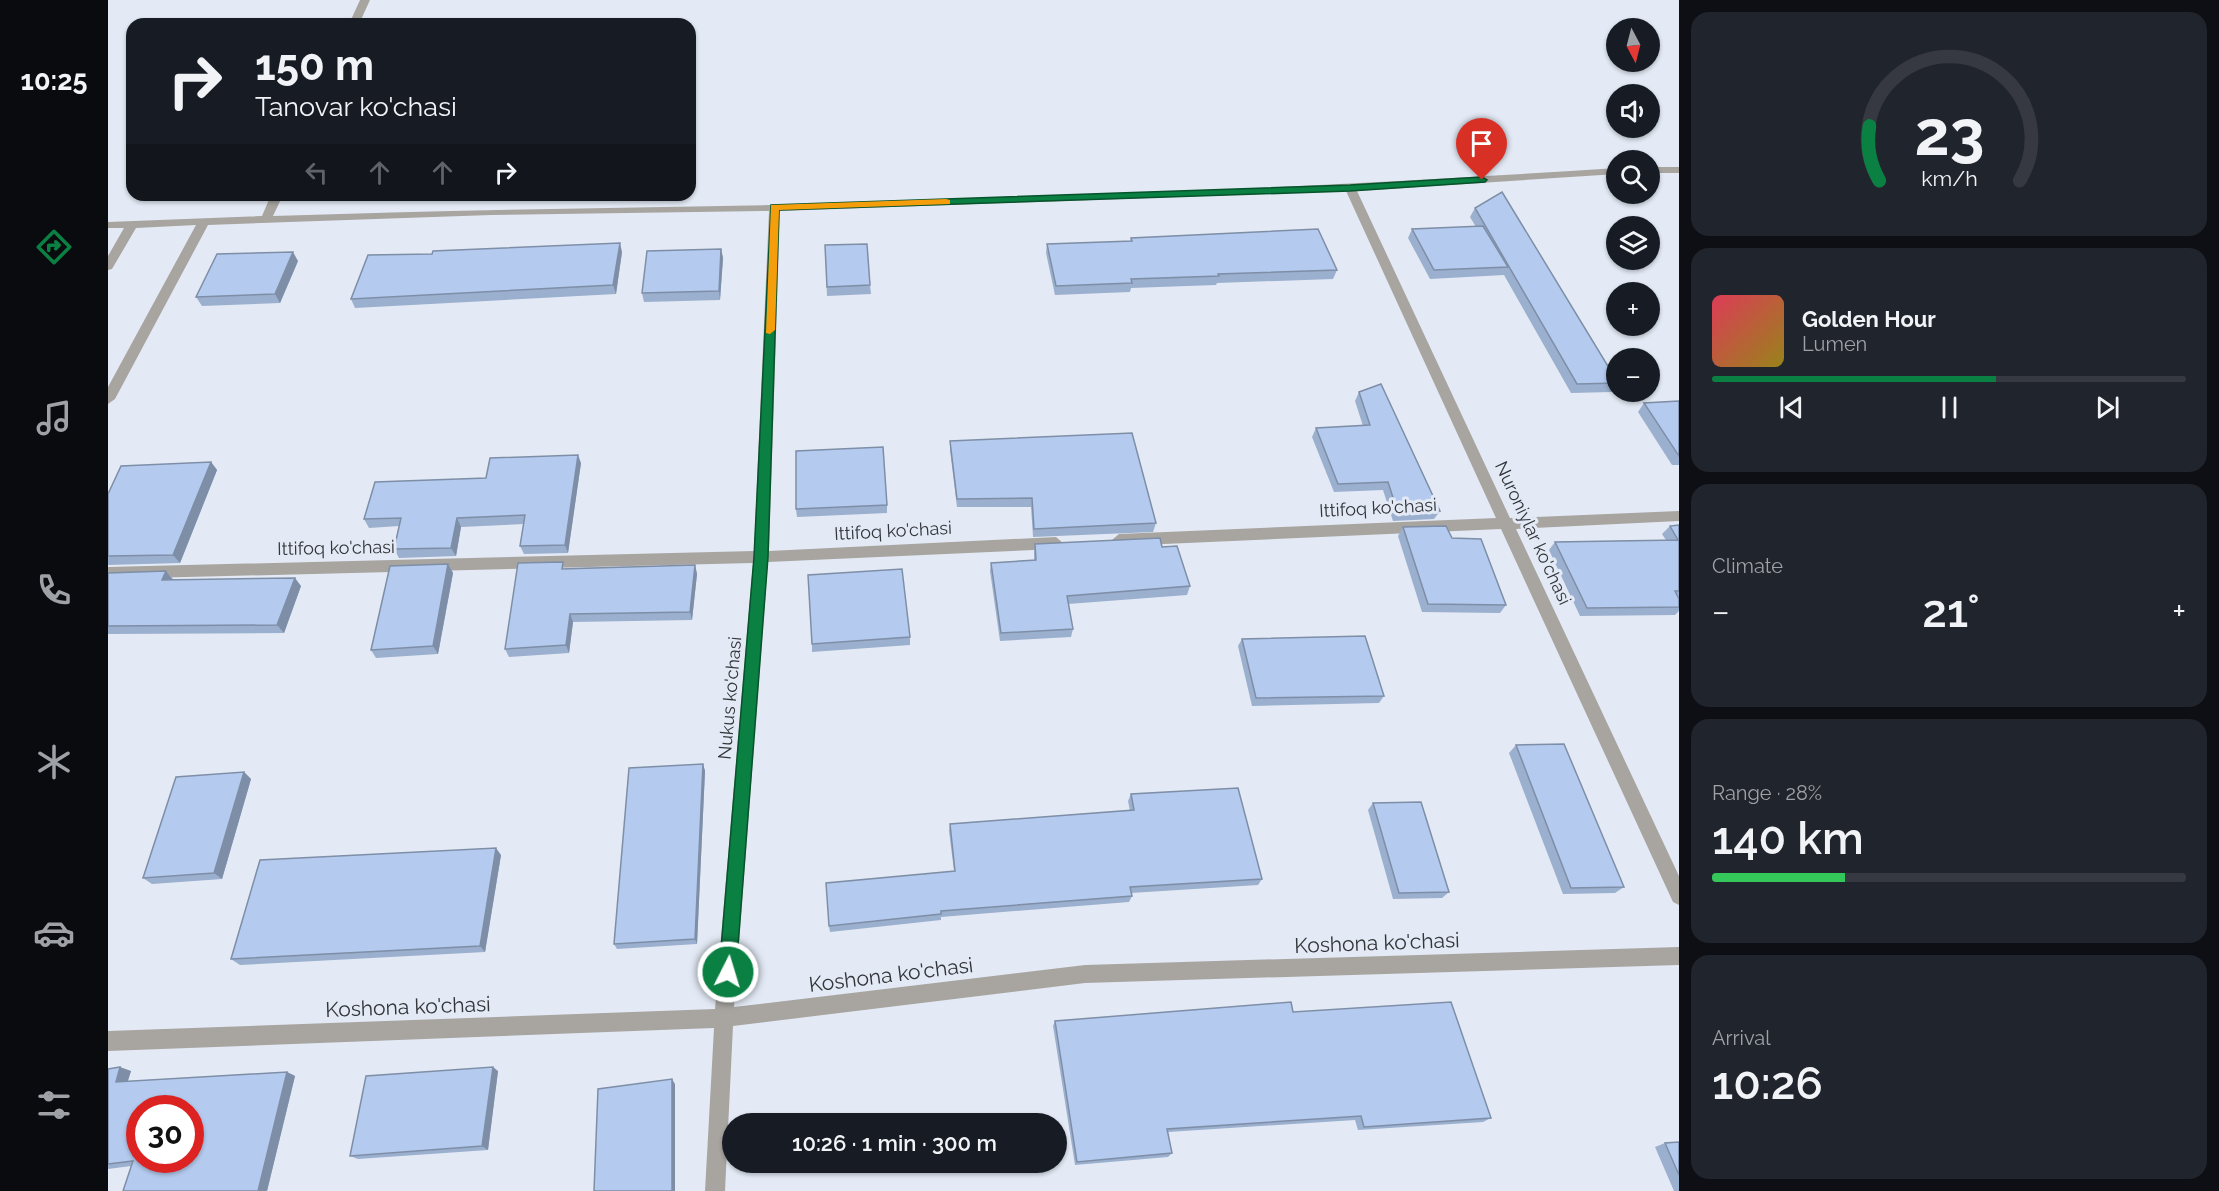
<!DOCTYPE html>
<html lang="en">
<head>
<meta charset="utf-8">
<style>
  :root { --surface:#171b24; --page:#20242c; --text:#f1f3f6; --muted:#9ea1a6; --line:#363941; --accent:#0b8043 }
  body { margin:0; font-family:Raleway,sans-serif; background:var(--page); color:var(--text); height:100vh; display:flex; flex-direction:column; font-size:22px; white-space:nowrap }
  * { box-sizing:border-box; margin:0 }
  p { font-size:20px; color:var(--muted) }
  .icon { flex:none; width:33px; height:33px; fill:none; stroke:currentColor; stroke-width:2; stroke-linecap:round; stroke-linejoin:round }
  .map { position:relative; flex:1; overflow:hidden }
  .sheet { display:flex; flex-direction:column; gap:12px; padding:12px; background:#0d0f14; width:540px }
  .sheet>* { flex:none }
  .hud { position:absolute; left:18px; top:18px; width:570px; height:183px; border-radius:18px; box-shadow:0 2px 4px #0004; background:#171b24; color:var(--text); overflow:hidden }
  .needle { width:39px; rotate:173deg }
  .controls { position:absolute; left:1498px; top:18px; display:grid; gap:12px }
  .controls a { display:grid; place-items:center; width:54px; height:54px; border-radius:50%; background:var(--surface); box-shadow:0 2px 4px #0004; font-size:30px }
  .speed { position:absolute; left:18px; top:1095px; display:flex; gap:12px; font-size:30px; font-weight:700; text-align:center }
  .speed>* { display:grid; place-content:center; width:78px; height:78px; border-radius:50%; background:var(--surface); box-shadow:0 2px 4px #0004; line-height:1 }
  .speed .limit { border:9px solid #d22; background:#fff; color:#111 }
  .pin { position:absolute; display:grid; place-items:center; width:51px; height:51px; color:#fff; margin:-62px -26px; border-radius:50% 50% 50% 0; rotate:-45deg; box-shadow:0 0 6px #0007 }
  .pin .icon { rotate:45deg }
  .me { position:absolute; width:66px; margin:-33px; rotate:5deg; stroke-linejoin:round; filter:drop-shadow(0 0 4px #0008) }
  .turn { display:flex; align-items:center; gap:21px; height:126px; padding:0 30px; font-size:27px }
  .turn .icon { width:78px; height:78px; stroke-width:2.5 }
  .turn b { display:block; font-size:42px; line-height:51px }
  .lanes { display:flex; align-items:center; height:57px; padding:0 30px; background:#0003; justify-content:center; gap:30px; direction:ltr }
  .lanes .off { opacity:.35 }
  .big { font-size:45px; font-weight:600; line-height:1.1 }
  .sheet .tile { flex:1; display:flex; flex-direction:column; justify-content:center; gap:9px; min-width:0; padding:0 21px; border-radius:18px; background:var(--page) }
  .sheet .dial { align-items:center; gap:0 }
  .dial svg { height:156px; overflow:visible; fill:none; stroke:var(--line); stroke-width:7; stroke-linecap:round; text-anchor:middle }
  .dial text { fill:var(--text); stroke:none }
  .song { display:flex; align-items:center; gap:18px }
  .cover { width:72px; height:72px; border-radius:9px; background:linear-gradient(135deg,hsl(350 70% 55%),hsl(50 70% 35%)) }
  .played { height:6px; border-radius:3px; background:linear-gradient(90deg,var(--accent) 60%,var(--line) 60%) }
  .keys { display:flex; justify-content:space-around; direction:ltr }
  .heat { display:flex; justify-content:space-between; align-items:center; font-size:33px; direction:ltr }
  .charge { height:9px; border-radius:4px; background:linear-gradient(90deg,#34c759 28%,var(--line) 0) }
  .trip { position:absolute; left:614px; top:1113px; width:345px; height:60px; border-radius:30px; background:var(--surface); box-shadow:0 2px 4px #0004; font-weight:600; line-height:60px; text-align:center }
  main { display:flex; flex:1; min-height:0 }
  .dock { display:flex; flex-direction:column; width:108px; justify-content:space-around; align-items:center; background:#090b0e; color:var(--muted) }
  .dock .icon { width:42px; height:42px }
  .dock .on { color:var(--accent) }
  .dock b { font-size:27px; color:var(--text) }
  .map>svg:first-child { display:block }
</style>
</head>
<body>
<main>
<nav class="dock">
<b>10:25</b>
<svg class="icon on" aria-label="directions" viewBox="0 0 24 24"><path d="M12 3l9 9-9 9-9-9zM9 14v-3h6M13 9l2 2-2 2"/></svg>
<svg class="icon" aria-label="music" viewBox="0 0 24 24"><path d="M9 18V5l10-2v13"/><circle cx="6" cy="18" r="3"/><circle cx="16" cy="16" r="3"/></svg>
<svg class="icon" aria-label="phone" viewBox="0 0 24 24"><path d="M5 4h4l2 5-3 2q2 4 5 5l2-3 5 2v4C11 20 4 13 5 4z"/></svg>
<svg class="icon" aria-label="climate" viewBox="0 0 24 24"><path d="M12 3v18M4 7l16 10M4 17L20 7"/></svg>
<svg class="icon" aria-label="car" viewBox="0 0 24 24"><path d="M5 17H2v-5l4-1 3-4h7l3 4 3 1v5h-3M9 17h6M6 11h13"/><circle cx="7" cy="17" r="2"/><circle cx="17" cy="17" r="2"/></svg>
<svg class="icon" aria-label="filters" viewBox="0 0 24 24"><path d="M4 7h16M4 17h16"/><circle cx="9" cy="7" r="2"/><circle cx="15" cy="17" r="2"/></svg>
</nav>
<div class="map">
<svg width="1571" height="1191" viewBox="0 0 1571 1191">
  <rect width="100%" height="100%" fill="#e3eaf5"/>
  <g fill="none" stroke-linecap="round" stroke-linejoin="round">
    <!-- minor -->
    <g fill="#a8a5a1" fill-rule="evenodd">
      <polygon points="252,0 262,0 251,24 241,24"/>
      <rect x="1542" y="167" width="29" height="6"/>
      <path d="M1509 168V174L1249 191 1402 518 1571 511V521L1408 529 1571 876V905L1565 902 1393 529 1011 546 1004 540 1011 534 1388 518 1238 191 672 211 661 551 948 537 955 543 948 549 660 562 626 1007 977 965 1571 947V965L977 983 625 1026 617 1191H597L606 1028 0 1051V1031L607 1009 645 563 0 579V567L646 551 661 211 383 215 100 225 7 399 0 404V387L88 225 28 228 4 269 0 270V256L16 228H0V222L154 216 163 195H175L165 216C332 210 499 208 665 205 947 199 1228 186 1509 168Z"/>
    </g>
  </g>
  <!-- wall -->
  <g fill="#9bafce">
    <polygon points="1367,208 1509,381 1509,385 1504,392 1463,393 1396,275 1322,279 1300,238 1304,229 1368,227 1362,217"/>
    <polygon points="1023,238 1229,270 1225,279 1109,283 1108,285 1023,288 1022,292 947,295 938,253 939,244 1022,242"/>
    <polygon points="717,245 762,285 763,294 719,296"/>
    <polygon points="613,249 615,258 612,300 536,302 534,293"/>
    <polygon points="514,252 508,294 247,308 243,299"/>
    <polygon points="190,261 172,303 94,306 88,297"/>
    <polygon points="1251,392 1332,511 1326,519 1285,521 1275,490 1226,492 1204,437 1208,428 1255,426 1247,401"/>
    <polygon points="1571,401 1571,465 1564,465 1530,412 1536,403"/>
    <polygon points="842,441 1048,523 1045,532 925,537 923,507 849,507 842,450"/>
    <polygon points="103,462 109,470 72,563 0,565 0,494"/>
    <polygon points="473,463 460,553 416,554 412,546 416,524 353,527 348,556 291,558 286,549 291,526 261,528 256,519 378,478"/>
    <polygon points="779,505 779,513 689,517 688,509"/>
    <polygon points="1571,525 1571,611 1567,615 1472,616 1441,550 1447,542 1558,540 1554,534 1562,526"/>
    <polygon points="1295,527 1344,538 1398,605 1392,613 1314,612 1290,536"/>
    <polygon points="927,544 1054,547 1082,586 1079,595 960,604 965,629 963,637 892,641 882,571 883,563 926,560 926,552"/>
    <polygon points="340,564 345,573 330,654 268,658 263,650"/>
    <polygon points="587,565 589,574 584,620 465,622 461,653 401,657 397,649 458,568"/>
    <polygon points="58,571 65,579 193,586 176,633 0,634 0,573"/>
    <polygon points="802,637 802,645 704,652 704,644"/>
    <polygon points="1134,639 1276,696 1271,703 1144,706 1130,646"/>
    <polygon points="1408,745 1516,887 1507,893 1455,894 1401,753"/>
    <polygon points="595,764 597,771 589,944 509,949 506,944"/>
    <polygon points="136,772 143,779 114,879 44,884 35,878"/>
    <polygon points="1023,794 1154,879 1150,885 1023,893 1024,896 1021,902 833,917 833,920 722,932 721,926 846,871 841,831 842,824 1022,811 1020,801"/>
    <polygon points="1265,803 1341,892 1334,898 1285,899 1260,810"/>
    <polygon points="393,855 377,952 132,965 123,959"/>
    <polygon points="1185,1012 1383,1118 1375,1122 1250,1130 1247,1120 1060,1132 1064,1153 1060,1157 967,1165 945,1026 947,1021"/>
    <polygon points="0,1069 23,1071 20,1081 179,1072 187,1076 159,1191 15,1191 23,1166 0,1169"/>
    <polygon points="390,1071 380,1150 250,1159 242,1156"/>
    <polygon points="1571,1142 1571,1191 1566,1191 1547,1147 1557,1143"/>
  </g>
  <!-- shaded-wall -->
  <g fill="#7e8ea7">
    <polygon points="512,243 514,252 508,294 505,285"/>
    <polygon points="613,249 615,258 612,300 611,291"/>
    <polygon points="185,252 190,261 172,303 167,294"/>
    <polygon points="470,455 473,463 460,553 457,545"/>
    <polygon points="103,462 109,470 72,563 65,555"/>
    <polygon points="349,518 353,527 348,556 343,548"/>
    <polygon points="340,564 345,573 330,654 325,646"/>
    <polygon points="587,565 589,574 584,620 582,612"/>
    <polygon points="58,571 65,580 54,580"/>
    <polygon points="187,578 193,586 176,633 169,625"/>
    <polygon points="462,614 465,622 461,653 458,645"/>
    <polygon points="595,764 597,771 589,944 587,939"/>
    <polygon points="136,772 143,779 114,879 106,873"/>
    <polygon points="388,848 393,855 377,952 372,946"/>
    <polygon points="12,1067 23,1071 18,1086 8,1082"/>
    <polygon points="385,1067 390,1071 380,1150 374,1146"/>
    <polygon points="179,1072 187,1076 159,1191 150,1191"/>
    <polygon points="564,1079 567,1084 567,1191 564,1191"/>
  </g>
  <!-- building -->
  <g fill="#b4cbef" stroke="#7e8ea7" stroke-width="1.5" fill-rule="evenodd">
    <polygon points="1394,192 1509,381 1509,383 1469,384 1367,208"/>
    <polygon points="1375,226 1400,267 1326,270 1304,229"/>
    <polygon points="1210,229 1229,270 1110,274 1111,276 1023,279 1024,283 948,286 939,244 1024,241 1023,238"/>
    <polygon points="512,243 505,285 243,299 260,255 324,254 325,251"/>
    <polygon points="759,244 762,285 719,287 717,245"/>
    <polygon points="613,249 611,291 534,293 539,251"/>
    <polygon points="185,252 167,294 88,297 109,254"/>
    <polygon points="1273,384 1332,511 1290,513 1280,482 1230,484 1208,428 1262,425 1251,392"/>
    <polygon points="1571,401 1571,456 1536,403"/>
    <polygon points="1024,433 1048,523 926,529 924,498 849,499 842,441"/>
    <polygon points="775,447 779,505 688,509 688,451"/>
    <polygon points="470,455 457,545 412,546 417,515 349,518 343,548 286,549 293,518 256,519 267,482 378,478 382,458"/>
    <polygon points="103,462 65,555 0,556 0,494 13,466"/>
    <polygon points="1571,525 1571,591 1567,591 1571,599 1571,607 1479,608 1447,542 1570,540 1562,526"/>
    <polygon points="1338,526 1344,538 1373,539 1398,605 1320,604 1295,527"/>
    <polygon points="1052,538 1054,547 1069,546 1082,586 959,596 965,629 893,633 883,563 928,560 927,544"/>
    <polygon points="455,562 454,569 587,565 582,612 462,614 458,645 397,649 410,563"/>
    <polygon points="340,564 325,646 263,650 282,566"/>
    <polygon points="794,569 802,637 704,644 700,575"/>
    <polygon points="58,571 54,580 187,578 169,625 0,626 0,573"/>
    <polygon points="1257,636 1276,696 1148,698 1134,639"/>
    <polygon points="1456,744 1516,887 1463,888 1408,745"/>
    <polygon points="595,764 587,939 506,944 521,768"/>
    <polygon points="136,772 106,873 35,878 68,777"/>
    <polygon points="1130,788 1154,879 1022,887 1024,896 833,911 833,914 721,926 718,883 847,871 842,824 1026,810 1023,794"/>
    <polygon points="1313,802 1341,892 1291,893 1265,803"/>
    <polygon points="388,848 372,946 123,959 152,860"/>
    <polygon points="1183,1002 1185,1012 1343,1002 1383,1118 1256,1127 1253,1116 1059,1129 1064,1153 969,1162 947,1021"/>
    <path d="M12 1067 8 1082 179 1072 150 1191H15L25 1161 0 1164V1069ZM32 1108H82V1160H32Z"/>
    <polygon points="385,1067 374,1146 242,1156 258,1076"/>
    <polygon points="564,1079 564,1191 486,1191 490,1089"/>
    <polygon points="1571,1142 1571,1175 1557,1143"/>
  </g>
  <!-- route -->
  <polygon fill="#0b8043" stroke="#07532c" stroke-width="1.5" points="1374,177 1379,180 1377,182 1242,191 671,210 660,557 628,972 626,978 620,980 614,978 611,972 646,557 663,205 1242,185"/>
  <!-- slow -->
  <polygon fill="#f59e0b" points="838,199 842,200 842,204 671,210 667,330 662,334 658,333 663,205"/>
  <g text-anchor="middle" stroke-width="6" stroke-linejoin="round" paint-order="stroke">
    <!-- street labels -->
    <g font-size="18" fill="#333539" stroke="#e3eaf5">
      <text transform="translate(1270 508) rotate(-3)" y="6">Ittifoq ko'chasi</text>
      <text transform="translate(785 531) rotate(-3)" y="6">Ittifoq ko'chasi</text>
      <text transform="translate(1425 533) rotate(65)" y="6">Nuroniylar ko'chasi</text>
      <text transform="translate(228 548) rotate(-1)" y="6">Ittifoq ko'chasi</text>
      <text transform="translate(622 698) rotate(-85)" y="6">Nukus ko'chasi</text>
    </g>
    <!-- near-street labels -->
    <g font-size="21" fill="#333539" stroke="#e3eaf5">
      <text transform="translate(1269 943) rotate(-2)" y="7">Koshona ko'chasi</text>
      <text transform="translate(783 975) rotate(-7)" y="7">Koshona ko'chasi</text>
      <text transform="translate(300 1007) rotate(-2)" y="7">Koshona ko'chasi</text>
    </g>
  </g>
</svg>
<div class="controls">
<a><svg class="needle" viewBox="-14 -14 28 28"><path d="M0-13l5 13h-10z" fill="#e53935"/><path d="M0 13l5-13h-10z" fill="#9ea1a6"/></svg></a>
<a><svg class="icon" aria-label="sound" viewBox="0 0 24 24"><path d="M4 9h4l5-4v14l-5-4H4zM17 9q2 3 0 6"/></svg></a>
<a><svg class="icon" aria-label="search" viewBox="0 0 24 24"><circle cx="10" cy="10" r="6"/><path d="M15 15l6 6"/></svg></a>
<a><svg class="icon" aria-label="layers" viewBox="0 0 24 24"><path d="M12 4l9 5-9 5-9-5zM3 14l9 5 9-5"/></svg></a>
<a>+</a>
<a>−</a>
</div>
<div class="speed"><div class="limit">30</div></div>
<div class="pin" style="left:1374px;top:180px;background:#d93025"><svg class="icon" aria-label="arrive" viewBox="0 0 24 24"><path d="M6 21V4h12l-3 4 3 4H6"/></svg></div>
<svg class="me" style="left:620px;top:972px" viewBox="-20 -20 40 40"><circle r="17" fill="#0b8043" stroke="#fff" stroke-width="3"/><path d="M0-11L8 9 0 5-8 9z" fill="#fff"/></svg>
<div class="trip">10:26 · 1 min · 300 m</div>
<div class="hud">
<div class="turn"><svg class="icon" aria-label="right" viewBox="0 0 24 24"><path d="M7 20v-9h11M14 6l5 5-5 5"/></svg><div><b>150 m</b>Tanovar ko'chasi</div></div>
<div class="lanes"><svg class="icon off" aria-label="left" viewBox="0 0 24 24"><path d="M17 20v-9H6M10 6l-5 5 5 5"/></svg><svg class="icon off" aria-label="ahead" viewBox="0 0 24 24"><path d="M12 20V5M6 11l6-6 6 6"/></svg><svg class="icon off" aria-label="ahead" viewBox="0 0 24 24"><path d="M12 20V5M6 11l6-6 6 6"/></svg><svg class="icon" aria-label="right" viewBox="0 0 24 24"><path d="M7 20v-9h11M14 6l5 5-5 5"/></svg></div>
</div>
</div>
<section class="sheet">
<div class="tile dial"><svg viewBox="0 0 100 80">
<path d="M14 69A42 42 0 1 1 86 69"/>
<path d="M14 69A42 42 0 0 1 9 41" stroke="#0b8043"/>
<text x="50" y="56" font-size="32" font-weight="700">23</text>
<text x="50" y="72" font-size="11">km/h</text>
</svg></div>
<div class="tile">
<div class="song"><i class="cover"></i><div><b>Golden Hour</b><p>Lumen</p></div></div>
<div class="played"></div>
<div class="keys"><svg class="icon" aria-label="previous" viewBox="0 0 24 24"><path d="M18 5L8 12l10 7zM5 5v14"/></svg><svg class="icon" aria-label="pause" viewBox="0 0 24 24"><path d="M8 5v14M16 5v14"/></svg><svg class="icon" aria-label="next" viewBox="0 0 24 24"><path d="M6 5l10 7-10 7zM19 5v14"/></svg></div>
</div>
<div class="tile"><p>Climate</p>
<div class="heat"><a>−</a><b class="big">21°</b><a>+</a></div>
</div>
<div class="tile"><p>Range · 28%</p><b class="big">140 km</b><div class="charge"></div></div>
<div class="tile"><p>Arrival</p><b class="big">10:26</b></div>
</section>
</main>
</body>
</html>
